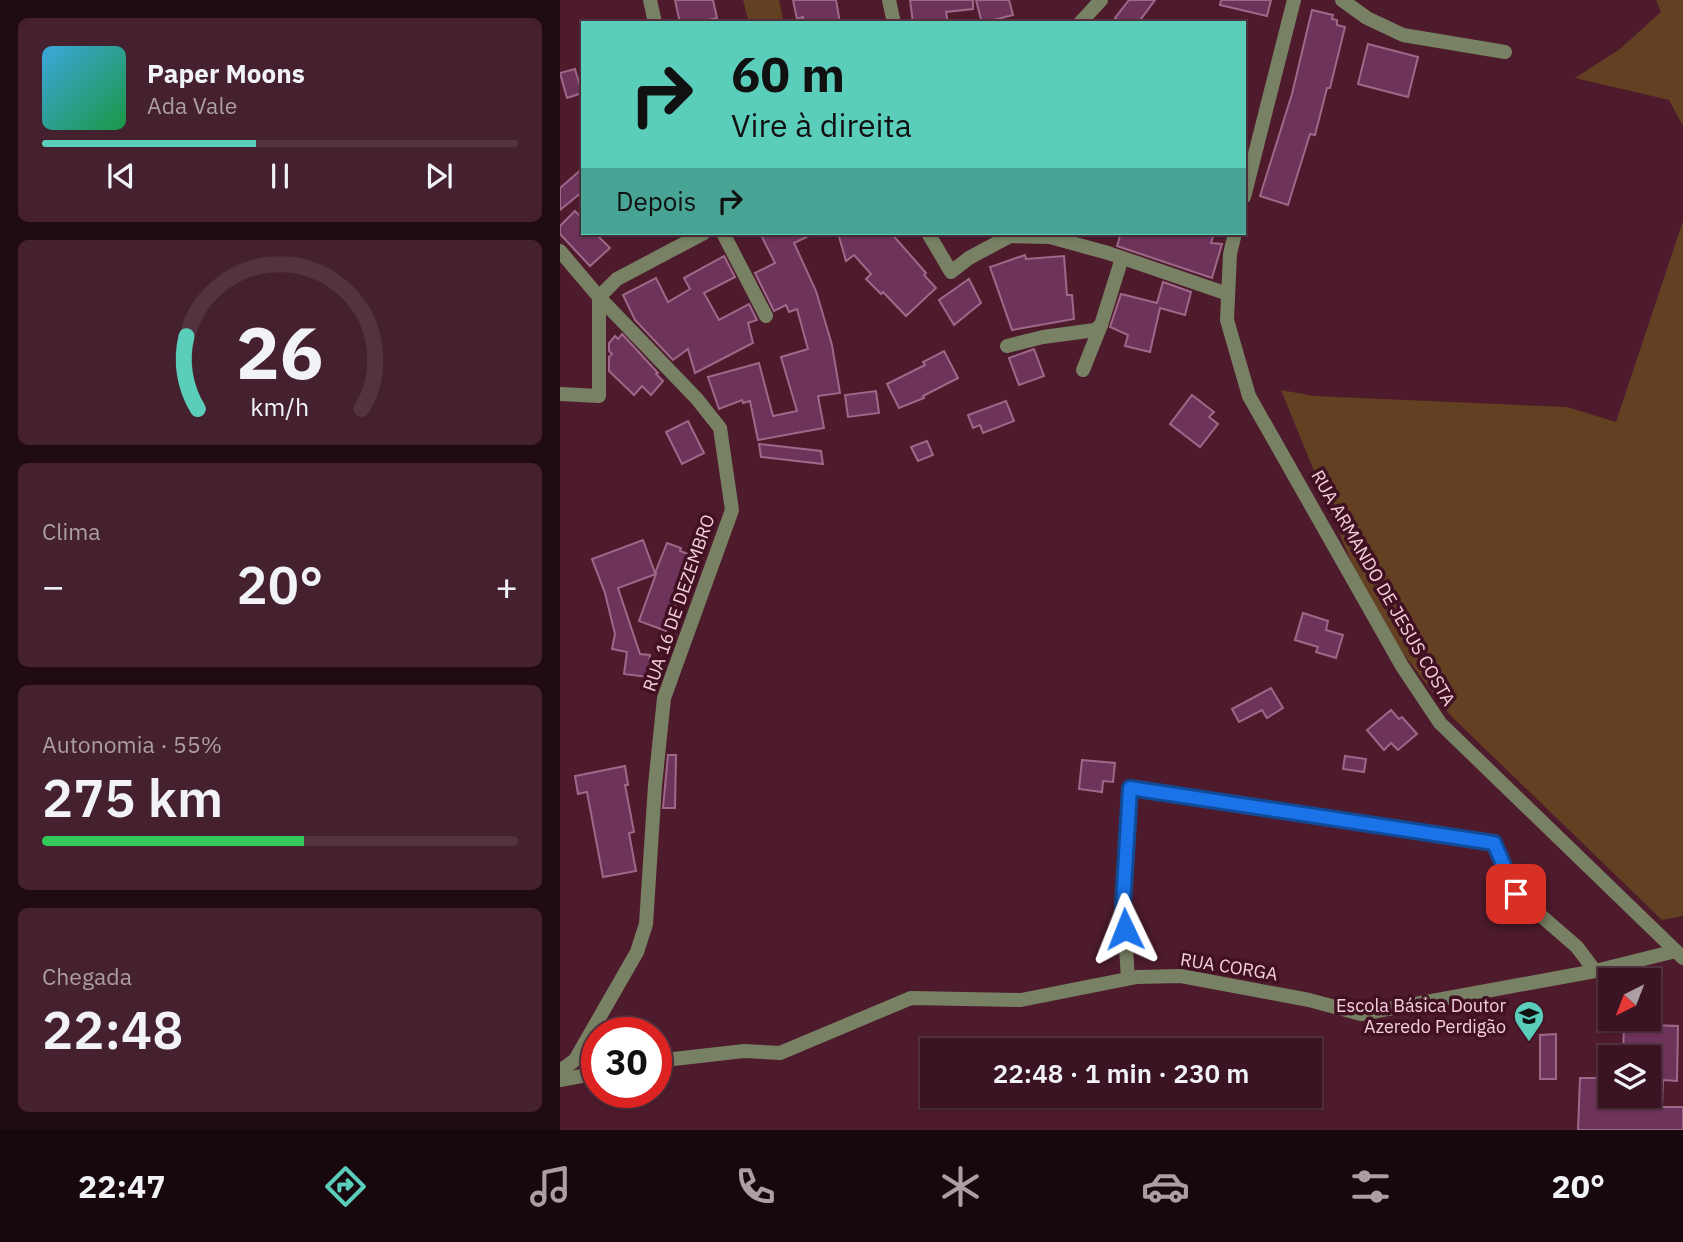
<!DOCTYPE html>
<html lang="pt">
<head>
<meta charset="utf-8">
<style>
  :root { --surface:#3a1422; --page:#45212f; --text:#f1f3f6; --muted:#ab9ea5; --line:#543340; --accent:#5bcebb }
  body { margin:0; font-family:"IBM Plex Sans",sans-serif; background:var(--page); color:var(--text); height:100vh; display:flex; flex-direction:column; font-size:26px; white-space:nowrap }
  * { box-sizing:border-box; margin:0 }
  p { font-size:23px; color:var(--muted) }
  .icon { flex:none; width:38px; height:38px; fill:none; stroke:currentColor; stroke-width:2; stroke-linecap:round; stroke-linejoin:round }
  .map { position:relative; flex:1; overflow:hidden }
  .panel { display:flex; flex-direction:column; gap:18px; padding:18px; background:#200b13; width:560px }
  .panel>* { flex:none }
  .banner { position:absolute; left:21px; top:21px; width:665px; height:214px; border-radius:0px; box-shadow:0 2px 5px #0004,0 0 0 2px var(--line); background:#5bcebb; color:#111; overflow:hidden }
  .needle { width:46px; rotate:222deg }
  .fabs { position:absolute; left:1038px; top:968px; display:grid; gap:14px }
  .fabs a { display:grid; place-items:center; width:63px; height:63px; border-radius:0px; background:var(--surface); box-shadow:0 2px 5px #0004,0 0 0 2px var(--line); font-size:35px }
  .speed { position:absolute; left:21px; top:1017px; display:flex; gap:14px; font-size:35px; font-weight:700; text-align:center }
  .speed>* { display:grid; place-content:center; width:91px; height:91px; border-radius:50%; background:var(--surface); box-shadow:0 2px 5px #0004,0 0 0 2px var(--line); line-height:1 }
  .speed .limit { border:10px solid #d22; background:#fff; color:#111 }
  .pin { position:absolute; display:grid; place-items:center; width:60px; height:60px; color:#fff; margin:-30px; border-radius:14px; box-shadow:0 4px 10px #0006 }
  .me { position:absolute; width:77px; margin:-38px; rotate:358deg; stroke-linejoin:round; filter:drop-shadow(0 0 5px #0008) }
  .turn { display:flex; align-items:center; gap:24px; height:147px; padding:0 35px; font-size:32px }
  .turn .icon { width:91px; height:91px; stroke-width:2.5 }
  .turn b { display:block; font-size:49px; line-height:60px }
  .then { display:flex; align-items:center; height:66px; padding:0 35px; background:#0003; gap:14px; font-size:26px }
  .big { font-size:52px; font-weight:600; line-height:1.1 }
  .panel .widget { flex:1; display:flex; flex-direction:column; justify-content:center; gap:10px; min-width:0; padding:0 24px; border-radius:10px; background:var(--page) }
  .panel .dial { align-items:center; gap:0 }
  .dial svg { height:182px; overflow:visible; fill:none; stroke:var(--line); stroke-width:7; stroke-linecap:round; text-anchor:middle }
  .dial text { fill:var(--text); stroke:none }
  .song { display:flex; align-items:center; gap:21px }
  .cover { width:84px; height:84px; border-radius:10px; background:linear-gradient(135deg,hsl(200 70% 55%),hsl(140 70% 35%)) }
  .played { height:7px; border-radius:4px; background:linear-gradient(90deg,var(--accent) 45%,var(--line) 45%) }
  .keys { display:flex; justify-content:space-around; direction:ltr }
  .heat { display:flex; justify-content:space-between; align-items:center; font-size:38px; direction:ltr }
  .charge { height:10px; border-radius:5px; background:linear-gradient(90deg,#34c759 55%,var(--line) 0) }
  .trip { position:absolute; left:360px; top:1038px; width:402px; height:70px; border-radius:0px; background:var(--surface); box-shadow:0 2px 5px #0004,0 0 0 2px var(--line); font-weight:600; line-height:70px; text-align:center }
  .tabs { display:flex; height:112px; justify-content:space-around; align-items:center; background:#17080e; color:var(--muted) }
  .tabs .icon { width:49px; height:49px }
  .tabs .active { color:var(--accent) }
  .tabs b { font-size:32px; color:var(--text) }
  main { display:flex; flex:1; min-height:0 }
  .map>svg:first-child { display:block }
</style>
</head>
<body>
<main>
<section class="panel">
<div class="widget">
<div class="song"><i class="cover"></i><div><b>Paper Moons</b><p>Ada Vale</p></div></div>
<div class="played"></div>
<div class="keys"><svg class="icon" aria-label="previous" viewBox="0 0 24 24"><path d="M18 5L8 12l10 7zM5 5v14"/></svg><svg class="icon" aria-label="pause" viewBox="0 0 24 24"><path d="M8 5v14M16 5v14"/></svg><svg class="icon" aria-label="next" viewBox="0 0 24 24"><path d="M6 5l10 7-10 7zM19 5v14"/></svg></div>
</div>
<div class="widget dial"><svg viewBox="0 0 100 80">
<path d="M14 69A42 42 0 1 1 86 69"/>
<path d="M14 69A42 42 0 0 1 9 37" stroke="#5bcebb"/>
<text x="50" y="56" font-size="32" font-weight="700">26</text>
<text x="50" y="72" font-size="11">km/h</text>
</svg></div>
<div class="widget"><p>Clima</p>
<div class="heat"><a>−</a><b class="big">20°</b><a>+</a></div>
</div>
<div class="widget"><p>Autonomia · 55%</p><b class="big">275 km</b><div class="charge"></div></div>
<div class="widget"><p>Chegada</p><b class="big">22:48</b></div>
</section>
<div class="map">
<svg width="1123" height="1130" viewBox="0 0 1123 1130">
  <rect width="100%" height="100%" fill="#4e1b2d"/>
  <!-- green -->
  <g fill="#624021">
    <polygon points="183,0 219,0 224,23 189,23"/>
    <polygon points="1096,0 1123,0 1123,126 1109,100 1015,78 1060,49 1101,12"/>
    <polygon points="1123,221 1123,916 1102,920 890,715 812,613 721,390 754,396 1007,407 1056,422"/>
  </g>
  <!-- building -->
  <g fill="#6e335b" stroke="#9c6989" stroke-width="2">
    <polygon points="115,0 153,0 157,18 136,23 120,23"/>
    <polygon points="233,0 276,0 280,23 243,23 243,17 237,19"/>
    <polygon points="350,0 413,0 413,9 386,12 388,23 353,23"/>
    <polygon points="416,0 449,0 453,15 422,23"/>
    <polygon points="569,0 595,0 578,23 562,23 555,18"/>
    <polygon points="661,0 711,0 707,16 660,5"/>
    <polygon points="752,10 773,15 772,19 777,20 777,25 785,27 770,88 767,88 755,135 750,134 728,205 700,196 732,94"/>
    <polygon points="808,44 858,57 848,97 798,84"/>
    <polygon points="15,69 22,93 7,98 0,73"/>
    <polygon points="23,168 23,191 0,210 0,188"/>
    <polygon points="15,211 23,219 23,233 35,233 50,248 30,266 0,234 0,226"/>
    <polygon points="200,233 255,233 234,243 256,291 272,345 280,393 258,396 264,428 198,440 190,401 183,403 182,400 159,409 148,377 199,363 213,416 237,411 221,357 248,349 237,309 229,312 226,305 214,311 195,273 215,263"/>
    <polygon points="278,233 331,233 366,273 364,275 376,288 346,316 323,292 321,294 306,279 311,274 294,255 286,261"/>
    <polygon points="561,233 654,233 651,243 662,244 652,278 557,246"/>
    <polygon points="465,255 466,259 504,256 507,295 512,295 514,319 452,330 430,267"/>
    <polygon points="164,256 175,277 144,293 159,320 189,304 197,320 188,323 193,343 135,373 128,349 113,360 75,320 63,295 96,278 108,302 130,289 124,278"/>
    <polygon points="409,279 421,303 394,325 379,300"/>
    <polygon points="603,282 631,292 625,315 600,308 590,352 565,346 568,335 550,327 561,294 597,303"/>
    <polygon points="62,334 98,373 96,374 103,381 91,395 82,386 74,395 49,371 49,357 52,354 49,351 49,343 55,336 58,339"/>
    <polygon points="474,349 484,376 459,385 449,358"/>
    <polygon points="384,351 398,378 363,396 364,398 339,408 327,384 365,365 363,362"/>
    <polygon points="316,391 319,413 288,417 285,395"/>
    <polygon points="632,395 654,412 649,417 658,424 640,447 610,424"/>
    <polygon points="446,401 454,421 423,433 420,425 413,428 408,415"/>
    <polygon points="128,421 144,453 122,464 106,432"/>
    <polygon points="367,441 373,455 358,461 351,447"/>
    <polygon points="199,444 261,451 263,464 201,457"/>
    <polygon points="83,540 95,573 107,543 121,548 120,551 136,557 121,600 118,599 106,631 79,621 96,574 58,588 80,654 90,655 87,677 64,674 67,652 52,649 55,634 45,593 32,559"/>
    <polygon points="743,613 768,621 766,630 783,635 776,658 756,652 758,647 735,640"/>
    <polygon points="711,688 723,708 707,718 702,710 679,722 672,709"/>
    <polygon points="831,710 839,719 842,717 857,734 838,750 831,743 824,750 807,730"/>
    <polygon points="108,755 116,755 115,808 103,808"/>
    <polygon points="785,756 806,759 804,772 783,769"/>
    <polygon points="522,760 555,763 553,782 543,781 542,792 519,789"/>
    <polygon points="65,766 68,785 65,785 74,832 69,833 76,871 43,877 27,792 18,794 15,776"/>
    <polygon points="1064,1024 1118,1026 1117,1081 1103,1080 1102,1107 1123,1107 1123,1130 1018,1130 1020,1078 1050,1078 1050,1105 1079,1106 1079,1096 1088,1096 1088,1057 1063,1057"/>
    <polygon points="996,1034 996,1079 980,1079 980,1035"/>
  </g>
  <g fill="none" stroke-linecap="round" stroke-linejoin="round">
    <!-- minor -->
    <g stroke="#788163" stroke-width="14">
      <polyline points="90,0 95,23"/>
      <polyline points="329,0 334,23"/>
      <polyline points="782,0 807,18 843,35 945,52"/>
      <polyline points="520,23 541,0"/>
      <polyline points="163,233 206,316"/>
      <polyline points="368,233 391,272 409,258 450,236 490,237 548,253 668,294"/>
      <polyline points="0,251 39,297 137,399 160,428 172,510 104,698 95,785 86,924 77,952 15,1060 0,1071"/>
      <polyline points="39,297 57,279 144,233"/>
      <polyline points="447,346 483,337 535,330 541,325 562,258"/>
      <polyline points="523,370 541,325"/>
      <polyline points="0,394 39,396 39,297"/>
      <polyline points="568,978 563,904 570,787 934,843 956,894 1017,947 1035,971"/>
      <polyline points="96,1061 184,1051 220,1053 351,998 461,1000 577,977 621,976 749,1000 801,1014 1035,971 1116,951"/>
      <polyline points="0,1080 37,1073"/>
    </g>
    <!-- tertiary -->
    <g stroke="#788163" stroke-width="14">
      <polyline points="684,197 734,0"/>
      <polyline points="675,233 670,254 667,320 689,396 842,666 880,723 1123,958"/>
    </g>
  </g>
  <g fill="none" stroke-linecap="round" stroke-linejoin="round">
    <!-- route casing -->
    <g stroke="#114b97" stroke-width="18">
      <polyline id="route" points="565,929 563,904 570,788 934,843 956,894"/>
    </g>
    <!-- route -->
    <use href="#route" stroke="#1a73e8" stroke-width="12"/>
  </g>
  <!-- icons -->
  <defs>
    <g id="school-pin" transform="scale(1.575)"><path d="M0 17L-7.5 6A9.5 9.5 0 1 1 7.5 6Z" fill="#5bcebb" stroke="#421023"/><path d="M0-5L7-2L0 1L-7-2ZM-4 1L0 2.5L4 1V4Q0 6-4 4Z" fill="#111"/></g>
  </defs>
  <g fill-rule="evenodd">
    <use href="#school-pin" x="969" y="1016"/>
  </g>
  <g text-anchor="middle" stroke-width="7" stroke-linejoin="round" paint-order="stroke">
    <!-- street labels -->
    <g font-size="18" fill="#f2d0d9" stroke="#421023">
      <text transform="translate(823 588) rotate(60)" y="6">RUA ARMANDO DE JESUS COSTA</text>
      <text transform="translate(119 603) rotate(-71)" y="6">RUA 16 DE DEZEMBRO</text>
      <text transform="translate(669 967) rotate(9)" y="6">RUA CORGA</text>
    </g>
    <!-- poi labels -->
    <g font-size="18" fill="#f2d0d9" stroke="#421023" text-anchor="end">
      <text x="946" y="1012">Escola Básica Doutor<tspan x="946" dy="21">Azeredo Perdigão</tspan></text>
    </g>
  </g>
</svg>
<div class="fabs">
<a><svg class="needle" viewBox="-14 -14 28 28"><path d="M0-13l5 13h-10z" fill="#e53935"/><path d="M0 13l5-13h-10z" fill="#ab9ea5"/></svg></a>
<a><svg class="icon" aria-label="layers" viewBox="0 0 24 24"><path d="M12 4l9 5-9 5-9-5zM3 14l9 5 9-5"/></svg></a>
</div>
<div class="speed"><div class="limit">30</div></div>
<div class="pin" style="left:956px;top:894px;background:#d93025"><svg class="icon" aria-label="arrive" viewBox="0 0 24 24"><path d="M6 21V4h12l-3 4 3 4H6"/></svg></div>
<svg class="me" style="left:565px;top:929px" viewBox="-20 -20 40 40"><path d="M0-17L14 15 0 8-14 15z" fill="#1a73e8" stroke="#fff" stroke-width="4"/></svg>
<div class="trip">22:48 · 1 min · 230 m</div>
<div class="banner">
<div class="turn"><svg class="icon" aria-label="right" viewBox="0 0 24 24"><path d="M7 20v-9h11M14 6l5 5-5 5"/></svg><div><b>60 m</b>Vire à direita</div></div>
<div class="then">Depois<svg class="icon" aria-label="right" viewBox="0 0 24 24"><path d="M7 20v-9h11M14 6l5 5-5 5"/></svg></div>
</div>
</div>
</main>
<nav class="tabs">
<b>22:47</b>
<svg class="icon active" aria-label="directions" viewBox="0 0 24 24"><path d="M12 3l9 9-9 9-9-9zM9 14v-3h6M13 9l2 2-2 2"/></svg>
<svg class="icon" aria-label="music" viewBox="0 0 24 24"><path d="M9 18V5l10-2v13"/><circle cx="6" cy="18" r="3"/><circle cx="16" cy="16" r="3"/></svg>
<svg class="icon" aria-label="phone" viewBox="0 0 24 24"><path d="M5 4h4l2 5-3 2q2 4 5 5l2-3 5 2v4C11 20 4 13 5 4z"/></svg>
<svg class="icon" aria-label="climate" viewBox="0 0 24 24"><path d="M12 3v18M4 7l16 10M4 17L20 7"/></svg>
<svg class="icon" aria-label="car" viewBox="0 0 24 24"><path d="M5 17H2v-5l4-1 3-4h7l3 4 3 1v5h-3M9 17h6M6 11h13"/><circle cx="7" cy="17" r="2"/><circle cx="17" cy="17" r="2"/></svg>
<svg class="icon" aria-label="filters" viewBox="0 0 24 24"><path d="M4 7h16M4 17h16"/><circle cx="9" cy="7" r="2"/><circle cx="15" cy="17" r="2"/></svg>
<b>20°</b>
</nav>
</body>
</html>
